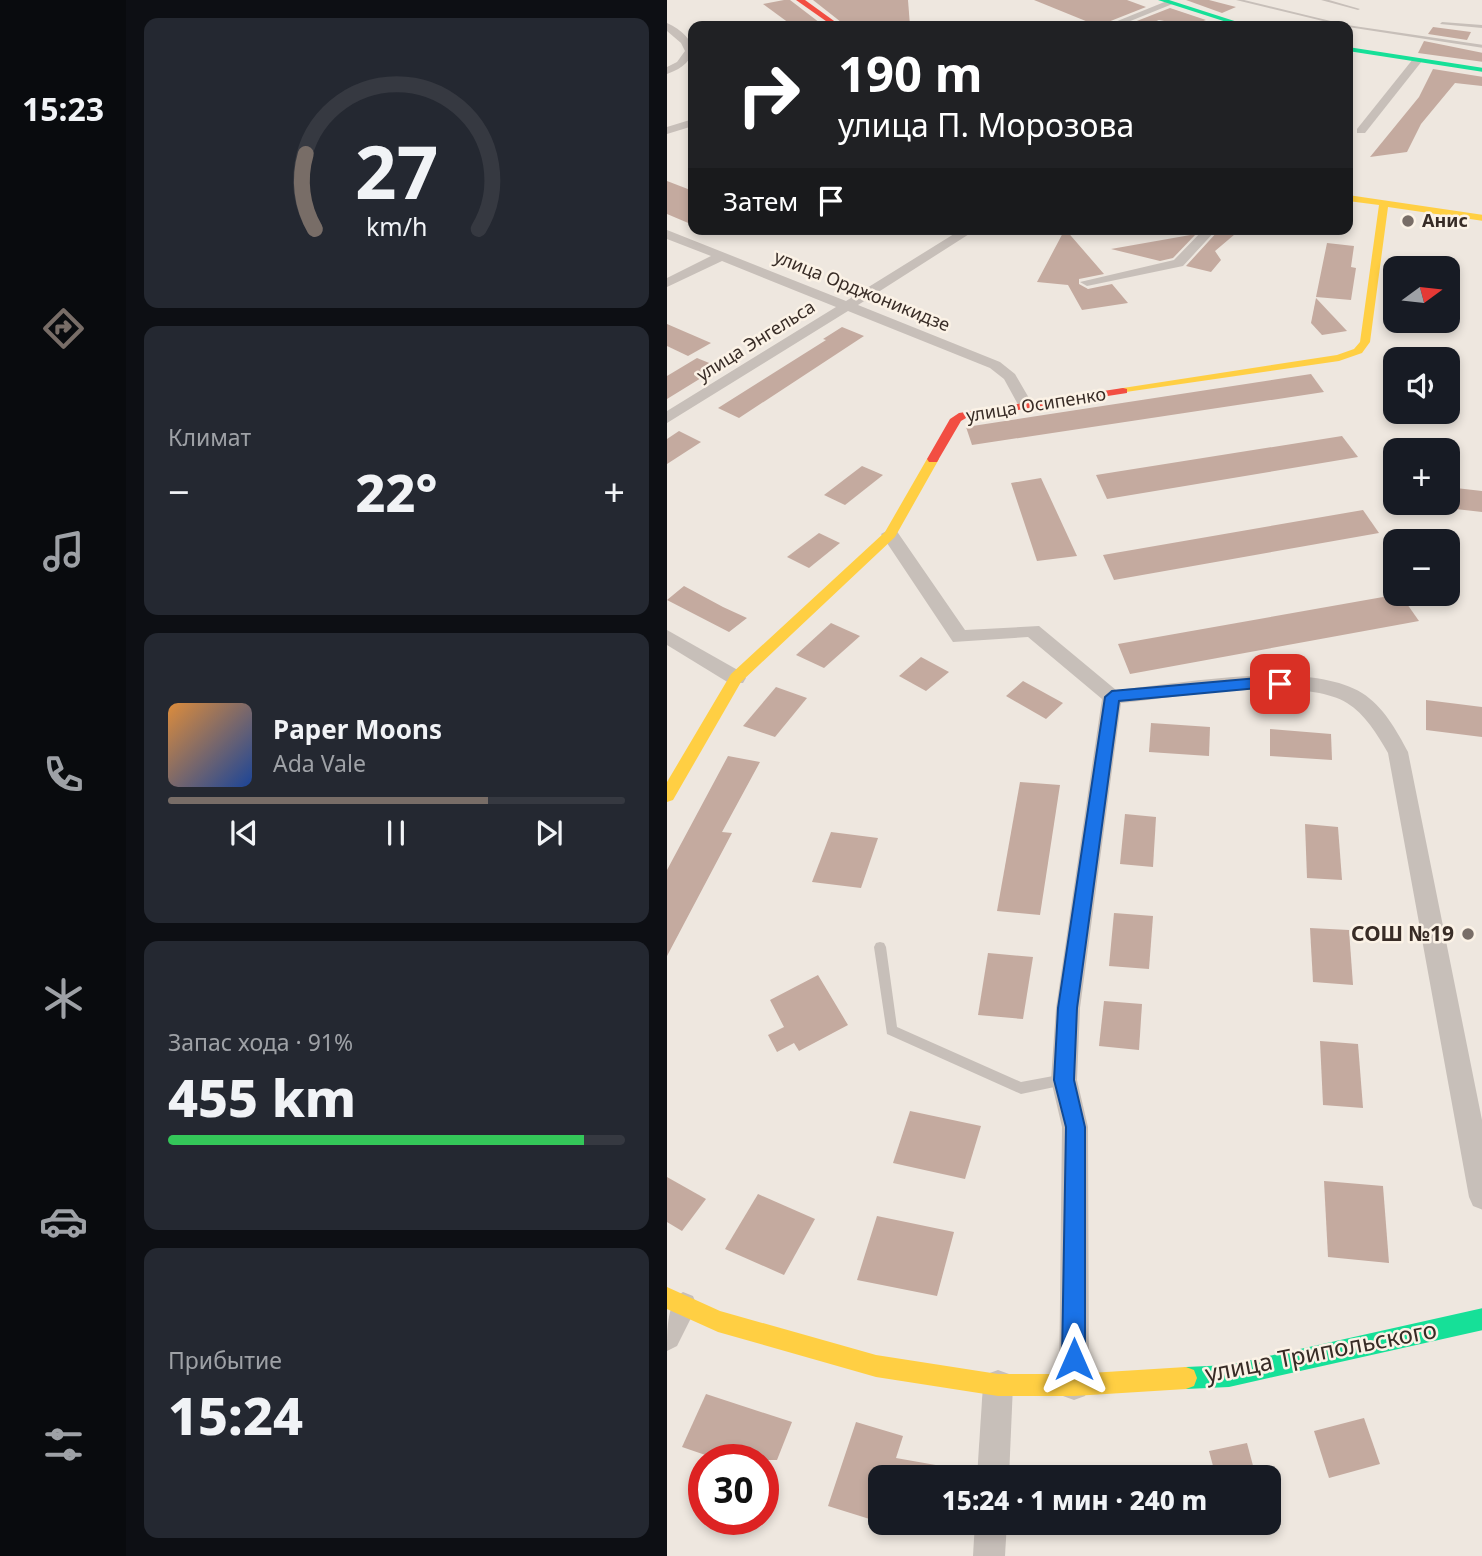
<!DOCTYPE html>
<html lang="ru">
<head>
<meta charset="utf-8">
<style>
  :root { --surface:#171b24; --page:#242831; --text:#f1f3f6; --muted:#9ea1a6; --line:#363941; --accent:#786d67 }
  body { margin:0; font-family:"Noto Sans",sans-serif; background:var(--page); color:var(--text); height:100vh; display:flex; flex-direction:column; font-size:26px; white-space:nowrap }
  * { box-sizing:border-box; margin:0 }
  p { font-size:23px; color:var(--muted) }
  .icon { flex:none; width:38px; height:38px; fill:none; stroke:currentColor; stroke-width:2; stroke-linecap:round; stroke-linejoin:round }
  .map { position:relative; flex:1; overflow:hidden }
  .drawer { display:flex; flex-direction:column; gap:18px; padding:18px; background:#0d0f14; width:541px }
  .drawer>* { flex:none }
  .banner { position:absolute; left:21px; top:21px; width:665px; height:214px; border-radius:14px; box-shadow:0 4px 10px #0003; background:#202124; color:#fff; overflow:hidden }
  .needle { width:46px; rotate:75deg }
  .tools { position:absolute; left:716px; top:256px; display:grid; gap:14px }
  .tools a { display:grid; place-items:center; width:77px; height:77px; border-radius:14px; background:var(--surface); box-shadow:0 4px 10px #0003; font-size:35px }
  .speed { position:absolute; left:21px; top:1444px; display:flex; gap:14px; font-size:35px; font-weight:700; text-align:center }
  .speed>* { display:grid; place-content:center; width:91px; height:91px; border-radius:50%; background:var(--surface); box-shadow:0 4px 10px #0003; line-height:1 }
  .speed .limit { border:10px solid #d22; background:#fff; color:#111 }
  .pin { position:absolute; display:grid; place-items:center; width:60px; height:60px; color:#fff; margin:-30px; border-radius:14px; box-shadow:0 4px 10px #0006 }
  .me { position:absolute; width:77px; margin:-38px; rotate:0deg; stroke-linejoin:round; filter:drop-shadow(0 0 5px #0008) }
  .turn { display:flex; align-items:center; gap:24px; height:147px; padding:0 35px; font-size:32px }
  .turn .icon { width:91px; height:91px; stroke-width:2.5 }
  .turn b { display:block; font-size:49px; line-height:60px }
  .then { display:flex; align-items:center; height:66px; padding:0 35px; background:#0003; gap:14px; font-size:26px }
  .big { font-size:52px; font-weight:800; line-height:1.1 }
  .drawer .tile { flex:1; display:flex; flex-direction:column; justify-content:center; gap:10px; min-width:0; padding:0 24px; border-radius:14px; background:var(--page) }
  .drawer .dial { align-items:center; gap:0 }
  .dial svg { height:182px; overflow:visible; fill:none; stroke:var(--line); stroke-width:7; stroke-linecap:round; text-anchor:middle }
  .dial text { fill:var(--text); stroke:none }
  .song { display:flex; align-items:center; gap:21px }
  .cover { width:84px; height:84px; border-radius:10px; background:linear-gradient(135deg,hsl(30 70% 55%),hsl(220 70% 35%)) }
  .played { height:7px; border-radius:4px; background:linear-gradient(90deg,var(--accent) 70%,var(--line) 70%) }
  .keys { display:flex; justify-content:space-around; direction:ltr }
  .heat { display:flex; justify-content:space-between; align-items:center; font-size:38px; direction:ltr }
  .charge { height:10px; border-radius:5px; background:linear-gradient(90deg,#34c759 91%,var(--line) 0) }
  .trip { position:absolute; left:201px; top:1465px; width:413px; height:70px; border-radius:14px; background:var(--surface); box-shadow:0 4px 10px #0003; font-weight:800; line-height:70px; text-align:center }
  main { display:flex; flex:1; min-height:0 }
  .tab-bar { display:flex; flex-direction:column; width:126px; justify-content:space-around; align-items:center; background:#090b0e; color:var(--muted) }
  .tab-bar .icon { width:49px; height:49px }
  .tab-bar .on { color:var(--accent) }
  .tab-bar b { font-size:32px; color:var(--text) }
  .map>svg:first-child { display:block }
</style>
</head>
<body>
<main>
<nav class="tab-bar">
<b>15:23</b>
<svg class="icon on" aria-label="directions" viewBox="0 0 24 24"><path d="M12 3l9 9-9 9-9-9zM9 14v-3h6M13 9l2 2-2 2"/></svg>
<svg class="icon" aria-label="music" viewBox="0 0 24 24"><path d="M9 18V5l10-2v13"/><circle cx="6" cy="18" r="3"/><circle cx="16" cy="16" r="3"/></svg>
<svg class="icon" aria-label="phone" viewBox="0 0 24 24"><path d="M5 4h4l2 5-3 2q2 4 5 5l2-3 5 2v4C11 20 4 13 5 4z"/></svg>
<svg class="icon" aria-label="climate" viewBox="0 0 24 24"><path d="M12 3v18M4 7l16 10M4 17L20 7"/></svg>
<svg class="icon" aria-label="car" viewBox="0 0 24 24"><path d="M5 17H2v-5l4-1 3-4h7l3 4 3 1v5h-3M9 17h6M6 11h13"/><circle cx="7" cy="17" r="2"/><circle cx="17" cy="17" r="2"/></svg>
<svg class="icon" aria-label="filters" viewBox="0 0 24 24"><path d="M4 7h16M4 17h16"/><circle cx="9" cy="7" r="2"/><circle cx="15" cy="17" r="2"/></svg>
</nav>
<section class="drawer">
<div class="tile dial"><svg viewBox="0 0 100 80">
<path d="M14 69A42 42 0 1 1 86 69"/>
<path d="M14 69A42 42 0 0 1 10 36" stroke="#786d67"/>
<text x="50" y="56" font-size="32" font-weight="700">27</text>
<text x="50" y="72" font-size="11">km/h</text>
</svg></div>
<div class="tile"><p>Климат</p>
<div class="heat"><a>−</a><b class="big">22°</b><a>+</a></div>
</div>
<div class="tile">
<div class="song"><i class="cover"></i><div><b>Paper Moons</b><p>Ada Vale</p></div></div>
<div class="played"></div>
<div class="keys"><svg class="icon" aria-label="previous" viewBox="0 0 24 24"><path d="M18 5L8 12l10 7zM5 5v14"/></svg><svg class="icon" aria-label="pause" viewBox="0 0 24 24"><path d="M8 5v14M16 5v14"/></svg><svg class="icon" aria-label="next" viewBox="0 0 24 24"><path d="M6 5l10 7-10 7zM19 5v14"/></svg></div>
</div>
<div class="tile"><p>Запас хода · 91%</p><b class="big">455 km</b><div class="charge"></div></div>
<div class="tile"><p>Прибытие</p><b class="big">15:24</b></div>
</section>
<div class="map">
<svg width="816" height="1556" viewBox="0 0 816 1556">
  <rect width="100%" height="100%" fill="#eee7df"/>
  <!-- building -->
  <g fill="#c4aa9f">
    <polygon points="117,0 123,0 157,26 126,26 96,4"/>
    <polygon points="146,0 241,0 243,26 179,26"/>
    <polygon points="367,0 460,0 479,7 431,26"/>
    <polygon points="519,0 542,0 569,7 555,13"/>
    <polygon points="503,8 539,20 523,26 492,20 477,26 457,26"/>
    <polygon points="766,27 804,32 800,40 761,34"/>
    <polygon points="757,41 816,53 816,62 751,53"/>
    <polygon points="766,69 816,77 816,86 788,83 754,124 740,152 703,157 752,97"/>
    <polygon points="0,181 26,191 26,225 0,214"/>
    <polygon points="398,229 437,274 412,279 412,284 421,289 445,284 461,303 415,310 401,285 370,282"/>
    <polygon points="574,229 548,251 554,260 544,272 519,266 552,230"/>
    <polygon points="529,234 506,258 493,261 444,249"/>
    <polygon points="660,243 687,246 684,267 689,268 684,300 649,297"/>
    <polygon points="649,298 680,331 655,335 644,323"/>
    <polygon points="0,324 44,343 21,356 0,346"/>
    <polygon points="175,327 197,336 72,418 51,408 159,340 156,339"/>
    <polygon points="30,358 52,367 0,399 0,376"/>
    <polygon points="644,374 657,392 305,445 299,427"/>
    <polygon points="12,431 34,442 0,464 0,439"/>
    <polygon points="675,436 691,457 440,499 429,475"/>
    <polygon points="195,466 216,475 178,505 157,495"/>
    <polygon points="374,478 410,556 370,561 344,483"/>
    <polygon points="780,487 816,491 816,512 780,508"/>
    <polygon points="696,510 712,533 447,580 436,555"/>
    <polygon points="152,533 173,543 142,568 120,557"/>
    <polygon points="17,586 56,607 80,618 62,632 0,600"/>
    <polygon points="733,594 752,621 463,674 451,644"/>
    <polygon points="164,623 193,636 157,668 129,655"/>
    <polygon points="254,657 282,672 259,691 232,676"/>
    <polygon points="356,681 396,703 379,719 339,696"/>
    <polygon points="109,687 140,698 108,737 76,726"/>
    <polygon points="759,700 816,707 816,737 759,730"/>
    <polygon points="484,723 543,727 542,756 482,752"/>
    <polygon points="603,729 664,734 665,760 603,756"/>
    <polygon points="61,756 93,762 55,832 65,833 0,956 0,870"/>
    <polygon points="353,782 393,785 373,915 330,911"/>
    <polygon points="458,814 489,817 486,867 453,864"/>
    <polygon points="638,824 671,827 675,880 640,878"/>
    <polygon points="164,832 211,838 194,888 145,882"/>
    <polygon points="447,913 486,916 482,969 442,966"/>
    <polygon points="643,928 682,930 686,985 646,982"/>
    <polygon points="321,953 366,957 356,1019 311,1015"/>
    <polygon points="151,975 181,1025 132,1051 127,1043 110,1052 101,1035 117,1027 103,1000"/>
    <polygon points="437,1001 475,1004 472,1050 432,1046"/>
    <polygon points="653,1041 691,1044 696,1108 656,1105"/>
    <polygon points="243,1111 314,1126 298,1179 226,1163"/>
    <polygon points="0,1177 39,1199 15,1231 0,1222"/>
    <polygon points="657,1181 716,1186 722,1263 661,1257"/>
    <polygon points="91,1194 148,1219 117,1275 58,1249"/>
    <polygon points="210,1216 287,1232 270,1296 190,1280"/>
    <polygon points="39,1394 125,1422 110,1460 53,1460 15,1447"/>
    <polygon points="697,1418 713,1464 662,1478 647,1431"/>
    <polygon points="189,1422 236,1436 229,1458 280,1467 279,1477 214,1477 214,1520 209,1521 161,1506"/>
    <polygon points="580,1443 589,1477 549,1477 542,1451"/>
  </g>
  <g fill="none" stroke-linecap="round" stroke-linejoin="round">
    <!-- lane -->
    <g fill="#c7bfb9" fill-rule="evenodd">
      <polygon points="569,0 577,0 680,25 816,45 816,48 681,27"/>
      <polygon points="654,0 662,0 693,9 691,10"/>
      <polygon points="775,22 816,25 816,28 773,24"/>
      <polygon points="213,942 217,943 219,947 230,1027 354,1082 397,1074 402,1076 403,1080 402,1084 354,1094 220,1034 207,947 209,943"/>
    </g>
    <!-- street -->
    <g fill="#c7bfb9" fill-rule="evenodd">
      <polygon points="500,1 508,3 451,26 438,26"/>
      <path d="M0 23C31 37 35 62 0 74V67L10 62 18 51 14 43 0 31Z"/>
      <polygon points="746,59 755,61 698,133 690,133 690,129"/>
      <polygon points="26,119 26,126 0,134 0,127"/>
      <polygon points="295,229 310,229 191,305 333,362 348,374 366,405 363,408 353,408 337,379 323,368 181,311 0,423 0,411 169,307 55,261 0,287 0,278 44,256 0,239 0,230 179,301"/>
      <polygon points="537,229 550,229 516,266 420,286 413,282 507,260"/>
      <path d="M223 529 229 530 298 630 372 626 449 690C513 684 640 659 695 693 716 706 730 731 741 752L816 1125V1210L806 1206 802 1197 721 753C710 734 698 714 680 703 633 675 509 698 454 703L413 1008 410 1080 421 1127 422 1385 418 1396 407 1400 396 1396 392 1385 395 1127 384 1080 389 1008 435 699 361 637 286 642 214 534Z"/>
      <polygon points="0,630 76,673 79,678 76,683 62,683 0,645"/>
      <path d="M16 1292 26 1296 30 1306 10 1346 0 1351C0 1329 0 1301 16 1292Z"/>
      <polygon points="331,1370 342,1374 346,1385 342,1477 310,1477 316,1385 320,1374"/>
      <polygon points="308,1522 340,1522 338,1556 306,1556"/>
    </g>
    <!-- fast -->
    <g fill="#16e098" fill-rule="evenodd">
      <polygon points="491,0 502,0 583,26 572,26"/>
      <polygon points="681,47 816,68 816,72 681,51"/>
      <polygon points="816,1308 816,1330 562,1387 519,1389 511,1386 508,1378 511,1370 519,1367 562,1365"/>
    </g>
    <!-- slow -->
    <g fill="#ffcf43" fill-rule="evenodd">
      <polygon points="681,195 816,215 816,221 721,207 703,342 695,353 672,361 452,393 452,389 456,388 670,355 687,349 693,342 712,205 681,201"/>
      <polygon points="266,455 272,459 228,537 74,682 6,800 0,802 0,782 64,674 218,532 260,459"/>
      <polygon points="0,1287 53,1311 209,1355 331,1374 407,1374 519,1367 527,1370 530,1378 527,1386 519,1389 407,1396 331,1396 209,1377 51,1332 0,1309"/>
    </g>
    <!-- jam -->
    <g fill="#f24e42" fill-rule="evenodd">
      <polygon points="129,0 138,0 174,26 166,26"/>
      <polygon points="456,388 460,389 460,393 299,418 294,421 270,462 262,462 260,459 283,419 292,413"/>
    </g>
  </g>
  <!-- route -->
  <polygon fill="#1a73e8" stroke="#114b97" stroke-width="2" points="591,678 613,679 620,684 613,689 591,688 452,701 410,1008 407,1080 418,1127 418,1359 415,1367 407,1370 399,1367 395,1359 399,1127 387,1080 391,1008 438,697 445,691"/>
  <!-- markers -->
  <g fill="#786d67" stroke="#fbf2e6" stroke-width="2.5">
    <circle cx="741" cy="221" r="7"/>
    <circle cx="801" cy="934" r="7"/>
  </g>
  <g text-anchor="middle" stroke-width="5" stroke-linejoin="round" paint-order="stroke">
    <!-- far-poi labels -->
    <g font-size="18" font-weight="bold" fill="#382c26" stroke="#fbf2e6" text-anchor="start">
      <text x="755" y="227">Анис</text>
    </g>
    <!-- far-street labels -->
    <g font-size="18" fill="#382c26" stroke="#fbf2e6">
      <text transform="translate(195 291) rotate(22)" y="6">улица Орджоникидзе</text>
      <text transform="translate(89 341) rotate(-32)" y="6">улица Энгельса</text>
      <text transform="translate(369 405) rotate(-9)" y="6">улица Осипенко</text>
    </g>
    <!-- poi labels -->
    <g font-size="21" font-weight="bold" fill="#382c26" stroke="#fbf2e6" text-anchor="end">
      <text x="787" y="941">СОШ №19</text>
    </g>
    <!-- near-street labels -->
    <g font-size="24" fill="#382c26" stroke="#fbf2e6">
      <text transform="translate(654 1352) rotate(-11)" y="8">улица Трипольского</text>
    </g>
  </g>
</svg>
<div class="tools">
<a><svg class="needle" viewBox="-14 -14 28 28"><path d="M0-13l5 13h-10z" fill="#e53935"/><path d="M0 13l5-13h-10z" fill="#9ea1a6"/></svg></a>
<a><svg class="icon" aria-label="sound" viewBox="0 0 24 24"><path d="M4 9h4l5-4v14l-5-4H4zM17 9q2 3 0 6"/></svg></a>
<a>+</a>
<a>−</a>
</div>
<div class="speed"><div class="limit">30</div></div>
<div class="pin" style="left:613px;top:684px;background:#d93025"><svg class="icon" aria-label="arrive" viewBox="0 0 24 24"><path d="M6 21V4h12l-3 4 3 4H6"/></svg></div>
<svg class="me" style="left:407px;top:1359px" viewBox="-20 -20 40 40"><path d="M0-17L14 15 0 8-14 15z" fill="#1a73e8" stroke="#fff" stroke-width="4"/></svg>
<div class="trip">15:24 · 1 мин · 240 m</div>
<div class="banner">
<div class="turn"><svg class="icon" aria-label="right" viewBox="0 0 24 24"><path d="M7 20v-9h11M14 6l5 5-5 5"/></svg><div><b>190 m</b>улица П. Морозова</div></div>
<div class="then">Затем<svg class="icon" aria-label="arrive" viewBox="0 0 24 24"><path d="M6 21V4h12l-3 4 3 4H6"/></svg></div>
</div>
</div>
</main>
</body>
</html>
